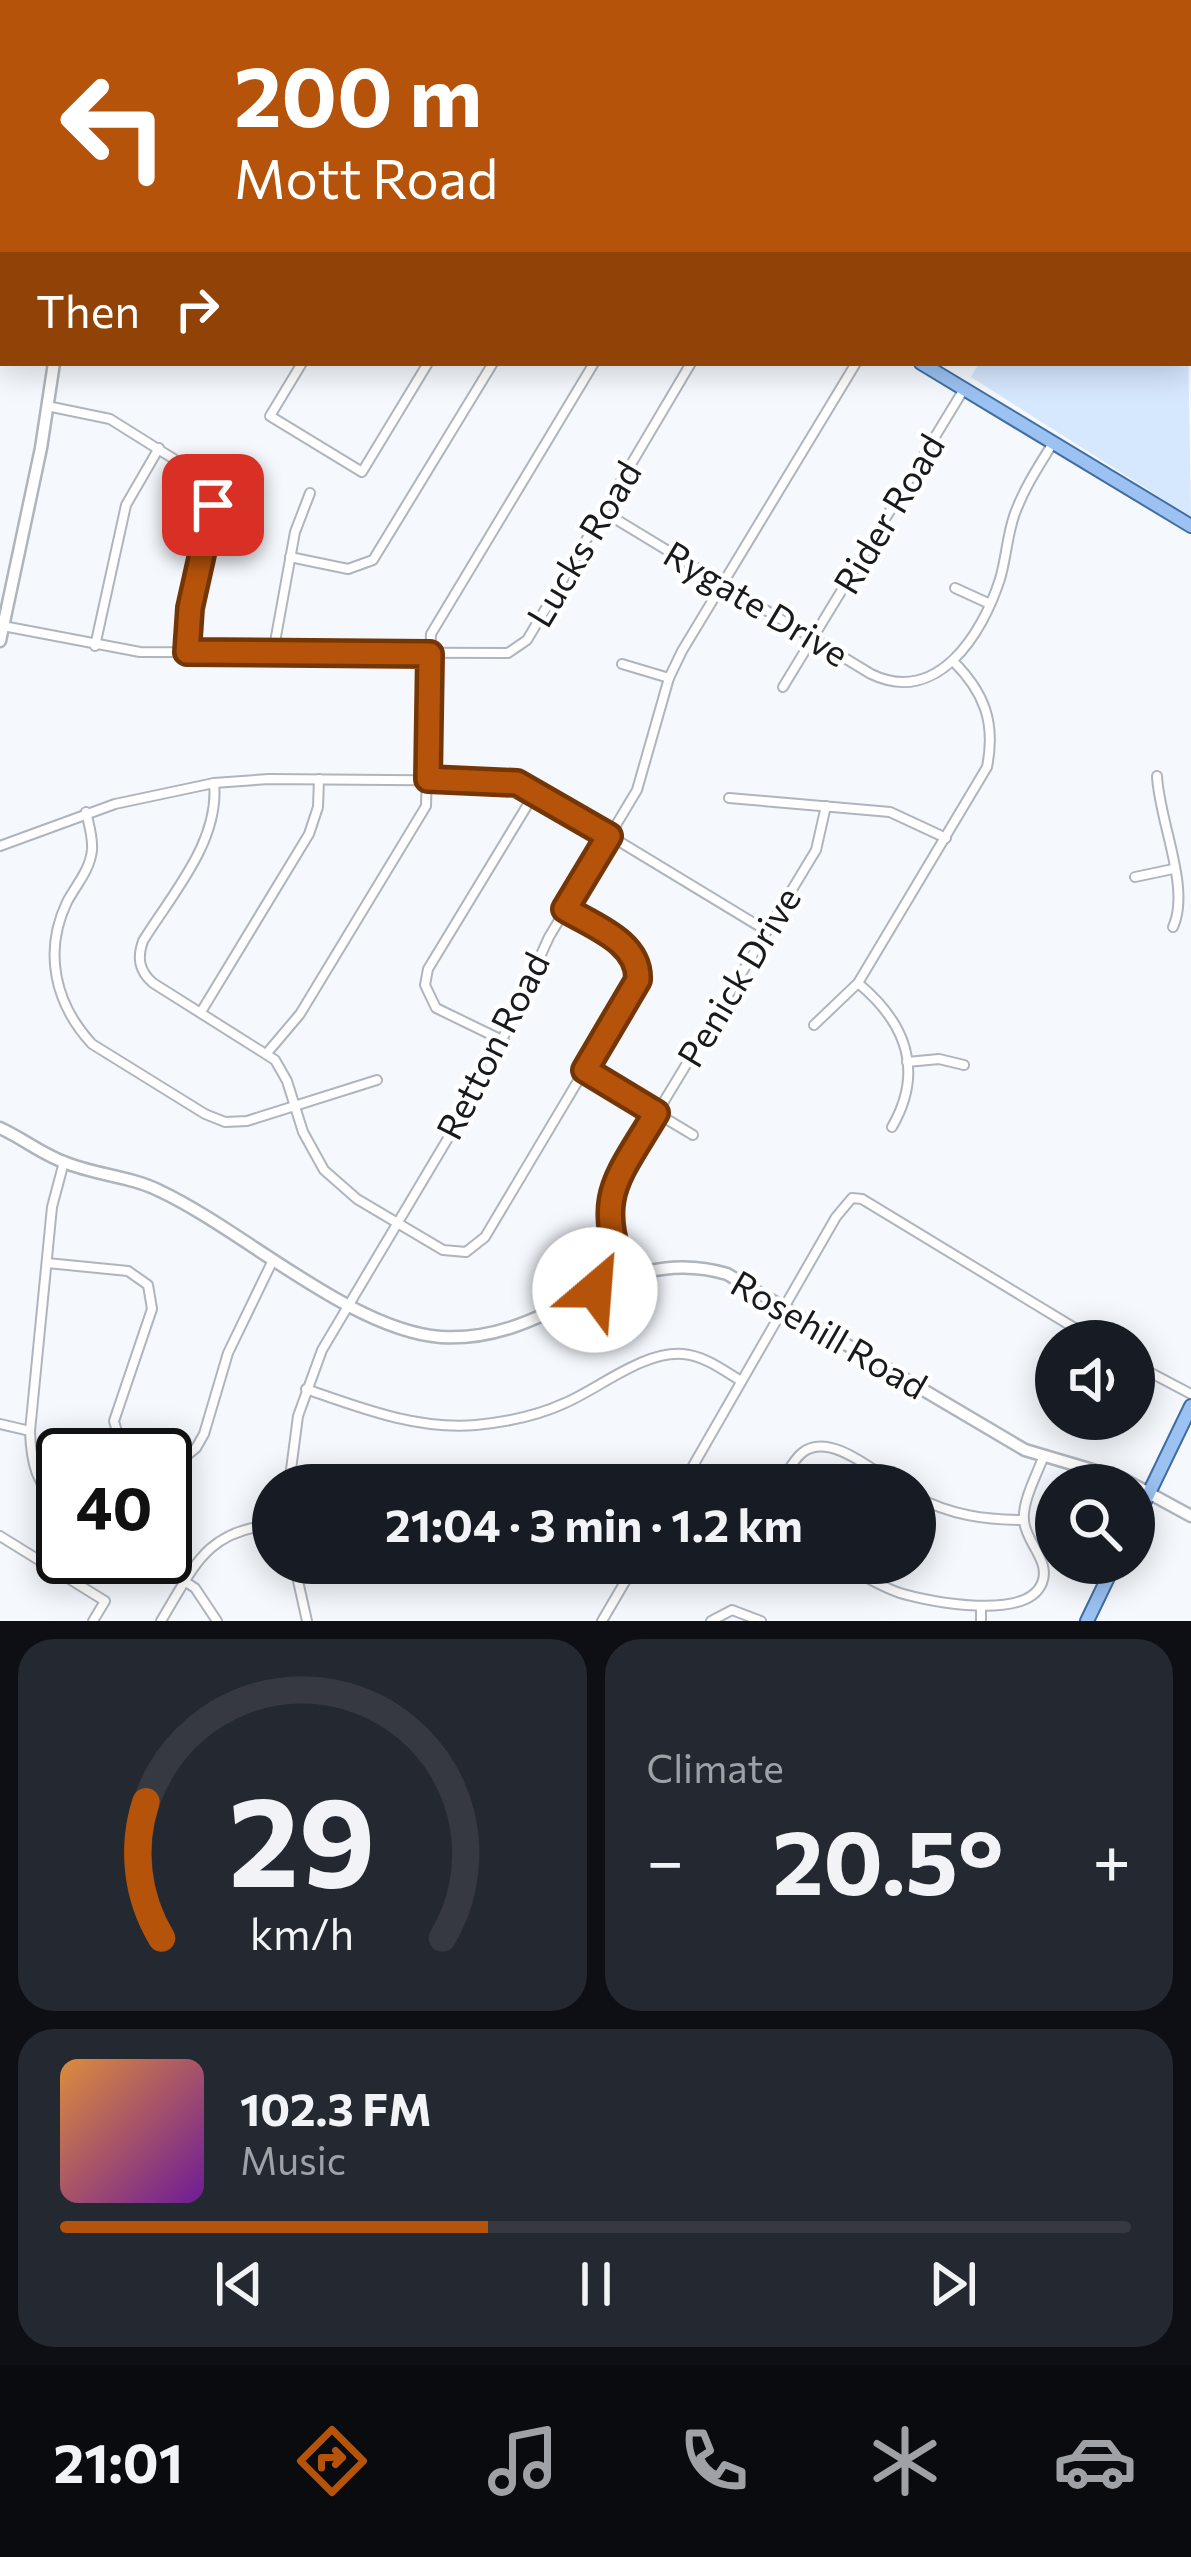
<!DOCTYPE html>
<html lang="en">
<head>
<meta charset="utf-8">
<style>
  :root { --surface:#171b24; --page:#242831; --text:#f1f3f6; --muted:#9ea1a6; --line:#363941; --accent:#b45309 }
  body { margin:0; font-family:Commissioner,sans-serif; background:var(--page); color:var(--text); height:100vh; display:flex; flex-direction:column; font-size:45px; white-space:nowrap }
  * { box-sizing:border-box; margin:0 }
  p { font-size:39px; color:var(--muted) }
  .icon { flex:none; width:66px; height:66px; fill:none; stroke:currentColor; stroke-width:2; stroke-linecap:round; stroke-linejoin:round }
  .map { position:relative; height:1621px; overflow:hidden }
  .side { display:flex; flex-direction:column; gap:18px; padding:18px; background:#0d0f14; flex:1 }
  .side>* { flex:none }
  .hud { position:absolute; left:0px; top:0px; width:1191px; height:366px; box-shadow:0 6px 30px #0003; background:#b45309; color:#fff; overflow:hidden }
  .fabs { position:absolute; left:1035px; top:1320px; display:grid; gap:24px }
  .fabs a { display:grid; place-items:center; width:120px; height:120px; border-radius:50%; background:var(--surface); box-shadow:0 6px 30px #0003; font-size:60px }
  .speed { position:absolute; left:36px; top:1428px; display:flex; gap:24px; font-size:60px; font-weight:700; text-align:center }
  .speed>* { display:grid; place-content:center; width:156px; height:156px; border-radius:50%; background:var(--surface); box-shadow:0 6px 30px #0003; line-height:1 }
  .speed .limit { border:6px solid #111; border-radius:18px; background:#fff; color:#111 }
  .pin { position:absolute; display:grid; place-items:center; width:102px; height:102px; color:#fff; margin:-51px; border-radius:24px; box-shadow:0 6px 18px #0006 }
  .me { position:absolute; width:132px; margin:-66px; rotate:27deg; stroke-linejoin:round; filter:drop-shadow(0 0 9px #0008) }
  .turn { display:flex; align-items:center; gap:42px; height:252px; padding:0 36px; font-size:54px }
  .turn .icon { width:156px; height:156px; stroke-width:2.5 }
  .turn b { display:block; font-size:84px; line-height:102px }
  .then { display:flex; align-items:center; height:114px; padding:0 36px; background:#0003; gap:24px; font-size:45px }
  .big { font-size:90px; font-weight:700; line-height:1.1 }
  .side .tile { flex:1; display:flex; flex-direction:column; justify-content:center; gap:18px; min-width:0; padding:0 42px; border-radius:36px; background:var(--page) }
  .side .dial { align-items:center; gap:0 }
  .dial svg { height:312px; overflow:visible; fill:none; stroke:var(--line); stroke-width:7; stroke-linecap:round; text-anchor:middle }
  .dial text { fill:var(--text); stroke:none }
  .song { display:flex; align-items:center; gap:36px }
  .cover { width:144px; height:144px; border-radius:18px; background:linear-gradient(135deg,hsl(30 70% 55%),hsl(280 70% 35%)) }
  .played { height:12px; border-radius:6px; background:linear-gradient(90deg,var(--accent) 40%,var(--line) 40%) }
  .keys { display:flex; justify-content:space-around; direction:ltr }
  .heat { display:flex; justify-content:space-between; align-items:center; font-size:66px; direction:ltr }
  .side .tiles { flex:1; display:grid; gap:18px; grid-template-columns:1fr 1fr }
  .tile:last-child { grid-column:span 2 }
  .trip { position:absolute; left:252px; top:1464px; width:684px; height:120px; border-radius:60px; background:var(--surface); box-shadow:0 6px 30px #0003; font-weight:700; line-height:120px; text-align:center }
  .tabs { display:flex; height:192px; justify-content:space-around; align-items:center; background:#090b0e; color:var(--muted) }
  .tabs .icon { width:84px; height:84px }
  .tabs .on { color:var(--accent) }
  .tabs b { font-size:54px; color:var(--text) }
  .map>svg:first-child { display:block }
</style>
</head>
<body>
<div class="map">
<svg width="1191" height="1621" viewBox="0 0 1191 1621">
  <rect width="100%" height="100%" fill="#f5f9fe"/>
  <!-- grass -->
  <polygon fill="#d6e8fe" points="1188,339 1191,517 971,377 979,363 1188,363"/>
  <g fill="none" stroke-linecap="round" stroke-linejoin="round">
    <!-- street casing -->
    <g stroke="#afb5bd" stroke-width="12">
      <g id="street">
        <polyline points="789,0 795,3"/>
        <polyline points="1053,0 1058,3"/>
        <polyline points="415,3 417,0"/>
        <polyline points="600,3 602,0"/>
        <polyline points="961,3 963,0"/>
        <polyline points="1188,81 1191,82"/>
        <polyline points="0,82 3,84"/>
        <polyline points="1188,240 1191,241"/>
        <polyline points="0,335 3,335"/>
        <polyline points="302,363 270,416 362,472 428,363"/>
        <path d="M47 406 110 419 209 481C220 507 189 614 187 653"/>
        <path d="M604 512 871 674C937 706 982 635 1000 579 1006 559 1007 537 1014 516 1023 490 1038 467 1053 443"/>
        <polyline points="290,557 348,569 373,560 493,363"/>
        <polyline points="955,588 990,604"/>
        <polyline points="3,626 140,652 508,653 527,640 691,363"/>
        <polyline points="95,646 126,505 159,448"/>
        <polyline points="273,653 295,532 310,493"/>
        <polyline points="622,664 669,678"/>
        <polyline points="783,687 964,389"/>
        <path d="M1157 776C1159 821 1191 888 1173 927"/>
        <path d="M214 783C220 841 172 894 143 941 137 958 139 971 153 983L275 1060 287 1081 303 1132 324 1170 357 1199 443 1250 466 1252 485 1237 638 980C640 942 593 927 565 909"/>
        <polyline points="729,798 890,812 946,838"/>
        <path d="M86 812C89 825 93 837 92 850 90 870 76 885 67 902 43 952 55 1004 92 1044L205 1114 225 1122 247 1121 377 1080"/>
        <polyline points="0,846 115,804 214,783 269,779 507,781 536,791 767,931"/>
        <polyline points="1135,877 1173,869"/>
        <path d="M858 983C905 1022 925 1070 892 1127"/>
        <polyline points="201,1012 309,834 318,807 319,779"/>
        <path d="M814 1025 858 983 987 767C996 722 984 692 953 661"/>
        <polyline points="504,1041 436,1008 425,985 428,969 536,791"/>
        <polyline points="267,1053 300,1014 426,806 431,634 594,363"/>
        <polyline points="907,1062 939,1059 964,1065"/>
        <polyline points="585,1070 693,1135"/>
        <polyline points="47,1263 128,1271 148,1285 152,1309 114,1421 119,1439 131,1455"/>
        <path d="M625 1276C612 1240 603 1216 617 1179L816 850 826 806"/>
        <polyline points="1134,1364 1191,1394"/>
        <path d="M306 1389C361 1408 417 1430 476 1425 507 1422 537 1416 565 1403 600 1388 643 1351 683 1354 705 1356 723 1370 741 1381"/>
        <polyline points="0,1424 30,1431"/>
        <polyline points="689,1472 712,1485"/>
        <polyline points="165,1473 196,1448 204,1434 228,1353 273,1260"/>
        <polyline points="289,1485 298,1416 322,1350 488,1071 549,937 637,790 669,678 682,651 856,363"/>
        <polyline points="682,1485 836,1217 852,1198 862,1199 1096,1341"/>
        <path d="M780 1485C786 1475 792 1461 802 1453 829 1431 873 1471 897 1485"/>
        <path d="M915 1496C950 1515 985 1520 1024 1520"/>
        <path d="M63 1506C36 1487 31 1462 30 1431L52 1207 64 1162"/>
        <polyline points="0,1536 105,1601 93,1621"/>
        <polyline points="147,1557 195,1588 217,1621"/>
        <polyline points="294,1563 307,1621"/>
        <path d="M841 1563C860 1574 879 1586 900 1593 930 1602 1027 1621 1042 1583 1051 1561 1026 1543 1024 1521 1022 1502 1036 1476 1043 1458"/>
        <polyline points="981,1606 981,1621"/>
        <path d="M161 1621C193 1569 205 1530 273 1525"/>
        <polyline points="602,1621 636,1563"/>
        <polyline points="711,1621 732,1610 761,1621"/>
      </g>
    </g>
    <!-- secondary casing -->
    <g stroke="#afb5bd" stroke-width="15">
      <g id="secondary">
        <polyline points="228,3 230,0"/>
        <polyline points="0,641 41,448 54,363"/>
        <path d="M0 1128C22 1138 42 1154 64 1162 95 1175 130 1176 160 1191 243 1230 351 1330 441 1337 553 1344 615 1241 727 1274L1025 1450 1123 1479 1191 1516"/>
      </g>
    </g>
    <!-- primary casing -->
    <g stroke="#426da2" stroke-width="16">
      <g id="primary">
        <polyline points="319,0 324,3"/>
        <polyline points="921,363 1191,526"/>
        <polyline points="1134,1524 1191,1406"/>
        <polyline points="1087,1621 1115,1563"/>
      </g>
    </g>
    <!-- street -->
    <use href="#street" stroke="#fff" stroke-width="8"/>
    <!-- secondary -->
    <use href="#secondary" stroke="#fff" stroke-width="10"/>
    <!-- primary -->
    <use href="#primary" stroke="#9bc2f2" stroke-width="12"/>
  </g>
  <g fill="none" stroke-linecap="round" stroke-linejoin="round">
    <!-- route casing -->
    <g stroke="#753606" stroke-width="30">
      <path id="route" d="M213 505 190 608 187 652 430 654 428 779 517 783 609 836 565 909C593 926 640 942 638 980L585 1070 656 1113C616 1181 594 1196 625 1276L595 1290"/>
    </g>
    <!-- route -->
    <use href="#route" stroke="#b45309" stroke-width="21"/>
  </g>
  <g text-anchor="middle" stroke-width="9" stroke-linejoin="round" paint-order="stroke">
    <!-- street labels -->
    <g font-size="36" fill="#181a1d" stroke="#fff">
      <text transform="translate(889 514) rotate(-59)" y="13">Rider Road</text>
      <text transform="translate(584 544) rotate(-59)" y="13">Lucks Road</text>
      <text transform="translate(756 604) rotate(31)" y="13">Rygate Drive</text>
      <text transform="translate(739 977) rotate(-59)" y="13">Penick Drive</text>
      <text transform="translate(493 1046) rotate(-63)" y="13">Retton Road</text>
      <text transform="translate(829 1335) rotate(30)" y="13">Rosehill Road</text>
    </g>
  </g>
</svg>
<div class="fabs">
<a><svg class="icon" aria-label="sound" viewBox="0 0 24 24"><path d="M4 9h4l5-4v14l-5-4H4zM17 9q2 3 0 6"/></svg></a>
<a><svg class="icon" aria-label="search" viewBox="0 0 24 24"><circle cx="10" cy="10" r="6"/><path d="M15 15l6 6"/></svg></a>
</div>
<div class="speed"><div class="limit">40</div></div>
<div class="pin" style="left:213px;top:505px;background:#d93025"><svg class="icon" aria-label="arrive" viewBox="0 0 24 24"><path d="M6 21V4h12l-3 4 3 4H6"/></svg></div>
<svg class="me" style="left:595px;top:1290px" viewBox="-20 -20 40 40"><circle r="19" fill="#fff"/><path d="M0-13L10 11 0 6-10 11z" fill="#b45309"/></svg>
<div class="trip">21:04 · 3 min · 1.2 km</div>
<div class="hud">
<div class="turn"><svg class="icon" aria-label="left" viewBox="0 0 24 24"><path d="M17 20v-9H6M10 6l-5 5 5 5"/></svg><div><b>200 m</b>Mott Road</div></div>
<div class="then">Then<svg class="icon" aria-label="right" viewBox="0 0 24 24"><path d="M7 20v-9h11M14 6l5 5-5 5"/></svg></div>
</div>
</div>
<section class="side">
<div class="tiles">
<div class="tile dial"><svg viewBox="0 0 100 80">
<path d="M14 69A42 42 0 1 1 86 69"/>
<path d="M14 69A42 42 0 0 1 10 34" stroke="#b45309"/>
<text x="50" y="56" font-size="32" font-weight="700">29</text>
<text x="50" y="72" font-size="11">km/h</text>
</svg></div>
<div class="tile"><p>Climate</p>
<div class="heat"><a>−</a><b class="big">20.5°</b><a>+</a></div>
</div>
<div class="tile">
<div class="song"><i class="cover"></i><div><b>102.3 FM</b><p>Music</p></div></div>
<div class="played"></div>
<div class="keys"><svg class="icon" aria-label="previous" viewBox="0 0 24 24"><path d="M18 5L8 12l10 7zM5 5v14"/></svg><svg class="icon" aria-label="pause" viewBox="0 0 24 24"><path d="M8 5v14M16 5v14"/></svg><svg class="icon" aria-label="next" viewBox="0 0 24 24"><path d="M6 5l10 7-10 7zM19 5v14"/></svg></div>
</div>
</div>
</section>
<nav class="tabs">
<b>21:01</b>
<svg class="icon on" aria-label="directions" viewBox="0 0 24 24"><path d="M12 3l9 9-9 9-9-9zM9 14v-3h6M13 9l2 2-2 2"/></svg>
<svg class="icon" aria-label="music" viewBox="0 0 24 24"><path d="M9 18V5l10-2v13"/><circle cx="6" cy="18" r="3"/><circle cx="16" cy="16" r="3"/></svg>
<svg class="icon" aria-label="phone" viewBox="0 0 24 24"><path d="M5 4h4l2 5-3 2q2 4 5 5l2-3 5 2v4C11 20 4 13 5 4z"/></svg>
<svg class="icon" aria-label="climate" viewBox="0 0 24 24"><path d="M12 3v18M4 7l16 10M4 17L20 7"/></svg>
<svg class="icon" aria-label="car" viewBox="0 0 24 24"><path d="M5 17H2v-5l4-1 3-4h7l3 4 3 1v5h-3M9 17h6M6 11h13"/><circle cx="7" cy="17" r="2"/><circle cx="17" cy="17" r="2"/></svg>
</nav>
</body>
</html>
